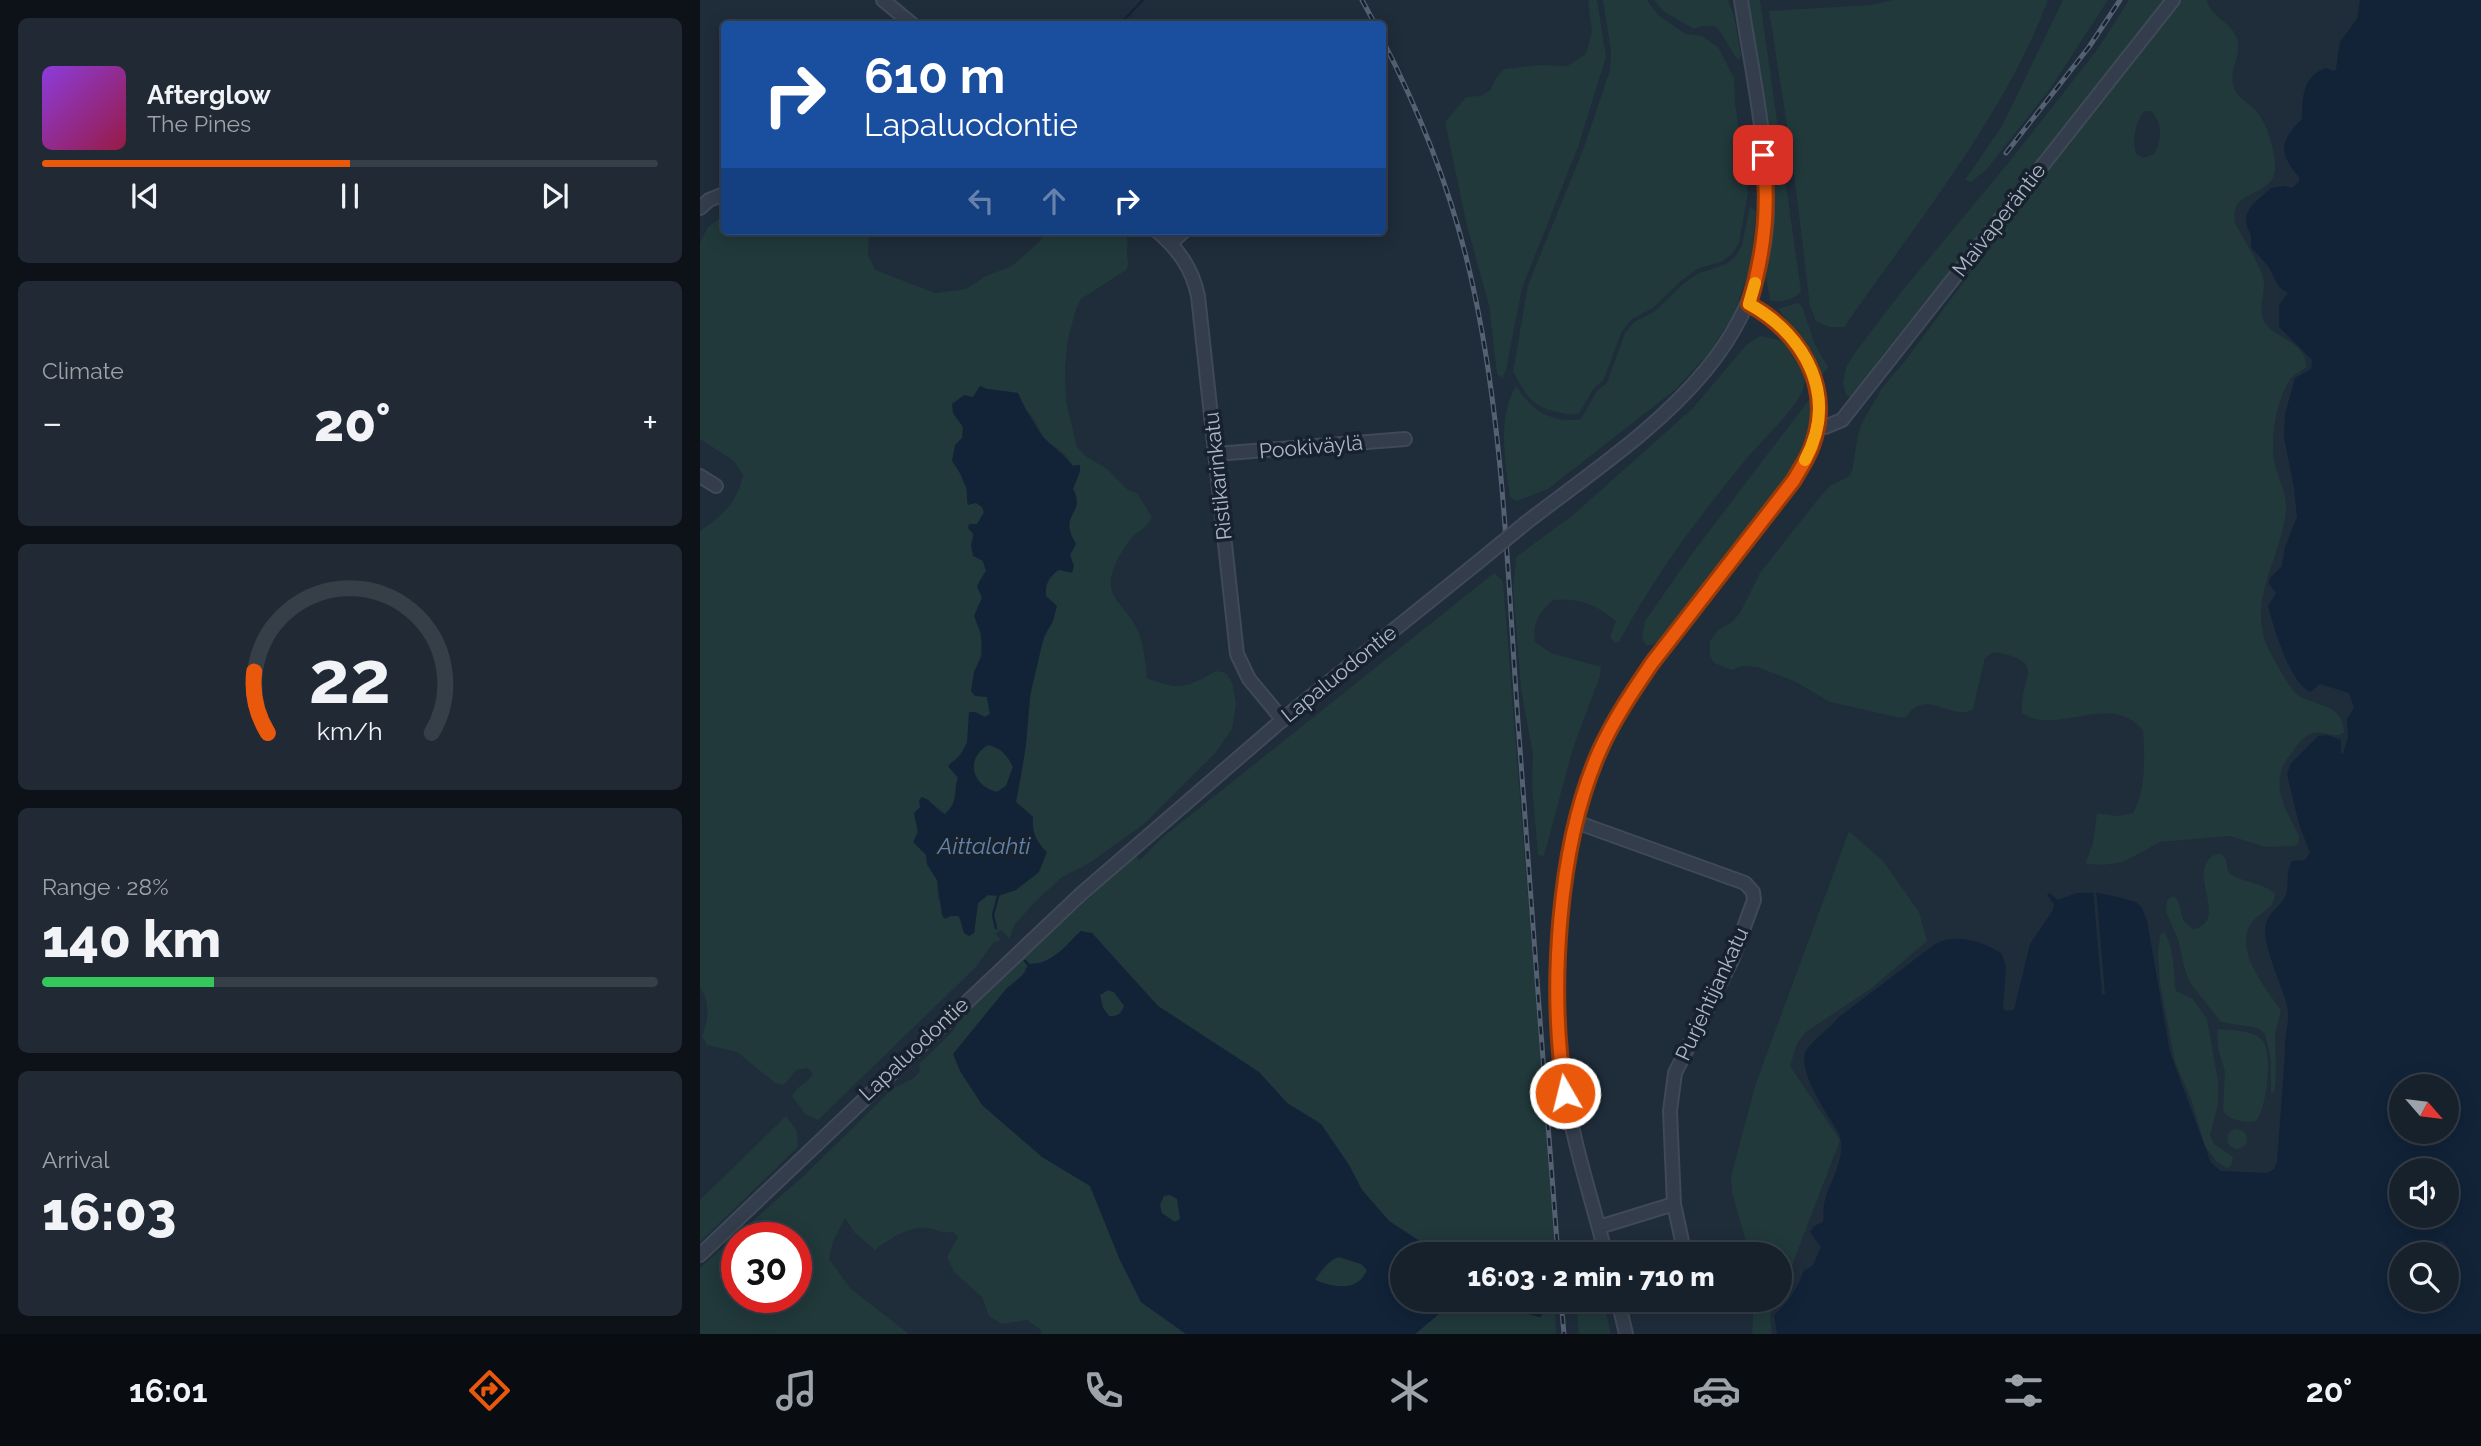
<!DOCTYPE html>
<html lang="en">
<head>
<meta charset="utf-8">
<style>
  :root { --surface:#17212c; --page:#202934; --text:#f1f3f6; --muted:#9ea3a9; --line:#363e48; --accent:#ea580c }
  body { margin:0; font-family:Raleway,sans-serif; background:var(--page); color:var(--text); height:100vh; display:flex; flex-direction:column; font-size:26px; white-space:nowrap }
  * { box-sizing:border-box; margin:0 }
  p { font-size:23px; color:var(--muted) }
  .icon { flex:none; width:38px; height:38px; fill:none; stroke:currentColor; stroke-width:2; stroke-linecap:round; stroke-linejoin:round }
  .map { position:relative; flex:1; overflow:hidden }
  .panel { display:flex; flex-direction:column; gap:18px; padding:18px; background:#0d1218; width:700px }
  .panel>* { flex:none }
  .guide { position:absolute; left:21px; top:21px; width:665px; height:214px; border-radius:7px; box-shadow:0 4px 18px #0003,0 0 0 2px var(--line); background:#1a4fa0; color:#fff; overflow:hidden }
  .needle { width:46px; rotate:118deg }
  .buttons { position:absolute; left:1689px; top:1074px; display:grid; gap:14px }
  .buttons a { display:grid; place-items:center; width:70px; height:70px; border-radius:50%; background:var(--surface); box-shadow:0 4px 18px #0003,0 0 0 2px var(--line); font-size:35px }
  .speed { position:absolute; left:21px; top:1222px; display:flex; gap:14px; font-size:35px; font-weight:700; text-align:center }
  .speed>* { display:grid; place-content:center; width:91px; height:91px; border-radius:50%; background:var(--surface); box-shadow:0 4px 18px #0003,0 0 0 2px var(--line); line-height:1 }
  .speed .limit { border:10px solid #d22; background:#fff; color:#111 }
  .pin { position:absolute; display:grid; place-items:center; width:60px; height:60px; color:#fff; margin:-30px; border-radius:14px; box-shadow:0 4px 10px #0006 }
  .me { position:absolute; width:77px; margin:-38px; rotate:352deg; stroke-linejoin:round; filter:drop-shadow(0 0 5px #0008) }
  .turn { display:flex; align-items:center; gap:24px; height:147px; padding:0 28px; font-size:32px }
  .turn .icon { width:91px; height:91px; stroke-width:2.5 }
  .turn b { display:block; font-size:49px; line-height:60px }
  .lanes { display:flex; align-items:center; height:66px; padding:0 28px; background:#0003; justify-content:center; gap:35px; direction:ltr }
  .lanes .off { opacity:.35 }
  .big { font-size:52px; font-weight:800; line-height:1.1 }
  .panel .widget { flex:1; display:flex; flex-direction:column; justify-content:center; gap:10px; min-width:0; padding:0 24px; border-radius:10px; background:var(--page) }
  .panel .dial { align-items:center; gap:0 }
  .dial svg { height:182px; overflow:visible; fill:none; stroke:var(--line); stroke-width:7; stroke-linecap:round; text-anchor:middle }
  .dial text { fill:var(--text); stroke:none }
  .song { display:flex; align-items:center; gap:21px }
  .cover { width:84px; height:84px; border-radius:10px; background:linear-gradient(135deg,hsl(270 70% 55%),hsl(340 70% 35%)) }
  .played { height:7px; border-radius:4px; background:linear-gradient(90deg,var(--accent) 50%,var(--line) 50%) }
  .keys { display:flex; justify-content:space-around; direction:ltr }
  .heat { display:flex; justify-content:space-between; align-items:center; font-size:38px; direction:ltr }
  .charge { height:10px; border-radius:5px; background:linear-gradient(90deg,#34c759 28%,var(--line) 0) }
  .trip { position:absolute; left:690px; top:1242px; width:402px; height:70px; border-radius:35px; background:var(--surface); box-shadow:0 4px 18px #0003,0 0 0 2px var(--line); font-weight:800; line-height:70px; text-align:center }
  .tabs { display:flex; height:112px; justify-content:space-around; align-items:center; background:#090d12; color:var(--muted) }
  .tabs .icon { width:49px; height:49px }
  .tabs .active { color:var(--accent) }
  .tabs b { font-size:32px; color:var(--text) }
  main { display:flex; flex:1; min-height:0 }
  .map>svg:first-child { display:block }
</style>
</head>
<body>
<main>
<section class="panel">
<div class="widget">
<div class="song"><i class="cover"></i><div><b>Afterglow</b><p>The Pines</p></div></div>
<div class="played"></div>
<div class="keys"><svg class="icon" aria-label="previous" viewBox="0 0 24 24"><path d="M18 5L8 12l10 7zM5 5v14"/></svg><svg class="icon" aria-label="pause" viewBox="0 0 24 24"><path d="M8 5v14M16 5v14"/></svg><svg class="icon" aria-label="next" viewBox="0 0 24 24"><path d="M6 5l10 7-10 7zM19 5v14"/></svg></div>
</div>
<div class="widget"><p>Climate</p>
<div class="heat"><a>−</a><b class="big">20°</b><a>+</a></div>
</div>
<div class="widget dial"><svg viewBox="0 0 100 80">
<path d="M14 69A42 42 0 1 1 86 69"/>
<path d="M14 69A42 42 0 0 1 8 42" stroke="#ea580c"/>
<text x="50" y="56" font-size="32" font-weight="700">22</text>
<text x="50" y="72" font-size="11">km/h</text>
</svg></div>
<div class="widget"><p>Range · 28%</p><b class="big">140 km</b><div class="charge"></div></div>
<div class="widget"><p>Arrival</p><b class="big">16:03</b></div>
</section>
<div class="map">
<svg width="1781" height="1334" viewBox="0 0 1781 1334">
  <rect width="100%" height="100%" fill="#1f2c3a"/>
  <!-- green -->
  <g fill="#21393b" fill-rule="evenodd">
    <polygon points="888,0 897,0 906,57 878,147 822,288 806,370 802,378 797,374 789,305 767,226 745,122 766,97 780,96 790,91 796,78 804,69 838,65 867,66 886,54 892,32"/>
    <path d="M903 0H947L958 15 986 34 1002 36 1018 47 1034 78 1035 104 1048 192 1039 243 1033 253 1023 261 997 269 981 281 953 308 932 319 922 331 903 381 894 388 879 414C871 415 864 414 857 412 829 406 827 395 813 372L828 285 883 150 910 70 911 52Z"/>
    <path d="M954 0H1028L1034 16 1041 55 1039 61C1029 50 1026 36 1015 26H1001L994 29 963 11Z"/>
    <path d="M1047 0H1060L1101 291C1097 299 1078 304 1070 300L1065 272 1074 232V191Z"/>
    <path d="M1193 0H1348C1304 117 1215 225 1144 327H1129L1116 321 1110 306 1092 157 1069 11 1170 5Z"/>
    <polygon points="1363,0 1408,0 1350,89 1287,169 1271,182 1265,180 1302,126"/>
    <polygon points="1429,0 1467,0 1180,358 1153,398 1146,395 1143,382 1146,367 1157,350 1202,291 1309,162 1397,50"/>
    <path d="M1481 0H1507C1510 16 1529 21 1536 36 1544 53 1529 68 1533 84 1536 98 1549 102 1557 112 1568 126 1573 146 1575 163 1579 200 1527 186 1535 223 1544 240 1557 259 1563 277 1567 291 1557 307 1564 321 1574 339 1607 341 1606 367 1601 372 1594 374 1590 380 1575 402 1569 444 1576 469 1580 482 1587 495 1586 510 1582 558 1545 602 1569 650 1575 661 1589 688 1598 695 1616 707 1643 703 1644 732 1635 740 1625 730 1613 733 1604 736 1598 744 1593 751 1567 782 1584 806 1599 836V843L1594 846 1565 847 1530 836 1460 842 1423 862 1403 865 1387 864 1386 861 1393 844 1397 813 1418 816 1433 813C1446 790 1445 756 1443 731 1413 690 1355 737 1322 713 1319 676 1350 662 1294 652L1285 658 1273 709C1254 721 1231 694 1213 709 1210 711 1208 715 1206 717L1201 718 1130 702 1096 682 1057 667 1042 666 1032 670 1014 663 1010 656V641L1018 630 1032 622 1040 613 1060 573 1119 498 1130 486 1148 477 1152 472 1158 434 1163 421 1182 388 1205 361 1357 156ZM1444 111H1451C1463 122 1462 141 1454 154L1443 158 1436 154C1432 139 1435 124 1444 111Z"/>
    <path d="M1050 206 1056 212 1051 266 1033 316 1009 353 976 389 848 489 816 501 810 497C805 461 797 418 816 386 832 410 850 424 881 419L897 391 907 383 925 333 934 322 954 312 982 285 997 274 1026 264 1036 256 1042 245Z"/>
    <path d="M24 215V231H169L168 255 175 270 235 293 266 289 286 276 312 266 340 241 346 231H423C430 240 427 243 427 253 427 261 430 263 426 270L381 299 376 309 368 339 365 367 366 401 377 447 388 458 406 468 428 490 437 493 452 517C447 529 437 531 430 540 425 546 419 556 416 563 401 596 422 601 435 625 444 641 445 659 447 678 480 691 486 688 516 671L526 673 532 682 536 704 532 729 516 752 444 824 388 864 362 877 334 903 315 924 309 939 302 930 295 934 301 940 293 943 276 967 118 1120 105 1114 92 1096C98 1084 108 1084 113 1073L107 1068 96 1070 84 1085 75 1083 37 1052 7 1045 2 1036C8 1021 11 1003 0 988V531C23 515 37 503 43 475L34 461 0 439V243L8 227ZM280 386 287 389 318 393 325 410 332 416 344 438 364 454 373 466 379 465 380 471 373 489 368 531 376 544C370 556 346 580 346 589 345 599 350 611 353 621 331 657 330 702 326 743 324 763 320 783 316 802L333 817 332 830 337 841 339 872C322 883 310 897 288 895L278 903 274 933 263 926 259 916H251L238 898 237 880 227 864 226 855 215 837C223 824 216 812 227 799L245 814C249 810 256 801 257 795 258 788 255 785 258 778L250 763C268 751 270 732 275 712L285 717 290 714 287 697 280 695 274 672C285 650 283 638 274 616L282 598 279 581 286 571 283 561 271 546 273 532 284 513 282 507 267 495 266 487 262 480 263 427 253 413 273 397Z"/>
    <polygon points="1098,303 1102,306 1115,345 1128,367 1121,377 1099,335 1078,309"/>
    <path d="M1060 336C1068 338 1078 338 1085 344 1095 352 1108 374 1104 386 1098 408 1063 439 1048 457 1000 515 954 576 919 642H914L910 637 916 621C893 603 881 599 853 600 839 613 832 623 835 642L851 653 901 667 900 676 873 748 844 856 838 855 832 786 833 754 821 690 813 588 816 557 873 515 993 408 1046 345Z"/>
    <path d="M1111 397C1112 422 1106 441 1097 463L967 633 953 645H946L942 639 945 621 991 555Z"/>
    <path d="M794 573 803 581 856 1255H763L721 1242 689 1221 662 1190 649 1165 621 1124 587 1103 559 1072 458 1006 427 972 381 931C365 946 352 965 328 964L320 979 306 989 260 1071 271 1086 390 1186 420 1260 441 1302 486 1334H341V1330L327 1320 302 1324 289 1316 282 1297 254 1272 247 1257 258 1237 253 1232C239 1234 238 1229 226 1228 209 1226 188 1240 175 1250L154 1232 145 1218 133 1241 129 1259 151 1289 209 1334H0V1268L110 1170 193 1088 214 1078 220 1071 219 1064 251 1033 264 1013 436 855 439 861 463 837ZM37 1237H96V1297H37Z"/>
    <path d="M288 745C300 747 308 755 313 767L306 786 297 792C271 786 265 759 288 745Z"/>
    <polygon points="1149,831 1184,862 1219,912 1227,941 1172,988 1106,1032 1097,1044 1090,1066 1140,1140 1080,1297 1080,1255 1050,1255 1032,1193 1031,1176 1056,1083"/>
    <path d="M1520 853 1526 859 1528 872C1543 884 1564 882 1575 894 1574 907 1565 910 1556 918 1528 943 1565 988 1581 1010L1575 1034 1576 1078 1574 1092H1571V1060L1565 1034 1558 1028 1521 1022 1491 984 1485 970 1478 939 1466 912 1467 900 1474 896C1486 908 1475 919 1494 929 1523 923 1500 886 1504 870 1505 864 1508 860 1512 856Z"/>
    <path d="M1464 932C1475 949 1473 972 1476 991L1493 999 1507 1019 1518 1081V1104L1510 1135 1514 1144 1533 1157 1531 1166 1527 1168 1516 1161 1505 1146 1491 1099 1475 1062 1460 983 1458 954 1460 935Z"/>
    <path d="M408 990 414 992 425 1006C421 1014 418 1017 409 1016L403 1008 400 995Z"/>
    <path d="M1517 1029C1528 1030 1553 1030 1561 1039 1574 1053 1567 1107 1556 1121 1545 1123 1530 1121 1523 1111L1525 1072 1518 1048Z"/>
    <polygon points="86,1116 97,1131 98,1147 0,1242 0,1200"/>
    <circle cx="1537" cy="1139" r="10"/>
    <polygon points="456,1185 482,1201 480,1219 475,1222 460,1218"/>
    <path d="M639 1257 661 1264 667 1270C658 1293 634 1288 615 1280L632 1259Z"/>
    <polygon points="764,1300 774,1300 840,1317 843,1304 837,1300 855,1300 856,1334 715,1334 740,1313"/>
    <polygon points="876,1300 903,1300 911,1334 879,1334"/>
    <polygon points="1054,1300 1078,1300 1070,1315 1072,1334 1052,1334"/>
  </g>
  <!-- water -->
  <g fill="#122338" fill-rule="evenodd">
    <path d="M1660 0H1781V1334H1077L1074 1315C1086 1306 1100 1285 1103 1272L1113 1265 1121 1247 1110 1232 1114 1226 1123 1222C1124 1217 1123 1211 1124 1205 1128 1183 1148 1158 1139 1134 1129 1116 1094 1068 1107 1049 1116 1037 1129 1029 1139 1017L1235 944C1257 933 1282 941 1302 954L1306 967 1303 1009 1307 1011 1314 1010 1330 944 1353 910 1354 904 1347 895 1349 893 1358 900 1377 893H1398L1418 897 1436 902 1442 908 1447 921 1470 1052 1511 1163 1521 1171 1567 1173 1574 1169 1577 1162 1585 1054C1583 1037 1591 1022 1587 1006 1583 986 1560 942 1566 923 1569 912 1580 907 1585 897 1590 886 1585 874 1592 861L1605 860 1610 853 1599 824 1587 774 1591 763 1618 736 1627 735 1641 740V753L1643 754 1648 737 1647 719 1654 708 1649 693 1620 684 1610 692C1589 681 1574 628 1568 606L1576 593 1569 584 1570 578 1582 566 1585 547 1597 517 1594 488 1584 437 1585 414 1595 378 1611 369 1612 360 1579 327V305L1588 293 1579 287 1568 266 1551 247V235L1547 227 1546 216 1551 206 1571 188 1584 186 1592 188 1599 182V177C1578 153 1580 141 1602 119 1602 97 1603 76 1626 68L1634 71 1636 69 1640 42 1657 19ZM1701 1087H1746V1132H1701ZM1701 1171H1746V1216H1701ZM1742 1241 1750 1249 1751 1259 1747 1263 1746 1300H1701V1255H1726L1728 1246Z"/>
    <path d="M280 386 287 389 318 393C323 405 336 428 344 438 353 448 365 455 373 466L380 465V471L373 489C387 514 357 513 376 544L370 555 374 566 372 573 359 570C348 577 345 583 346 596L357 606 353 621 344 636 330 696 326 745 316 802 333 817C332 833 336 841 347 852L339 872 316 890 298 896 288 895 278 903 274 933 269 936 264 933 259 916H251L245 919 242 915 237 880 227 864 226 855 213 842 218 833 214 813 220 807 219 800 222 797C232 800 235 810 245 814 259 802 253 791 258 778L248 766 260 756 267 743 269 712H275L285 717 290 714 287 697 275 696 271 691 274 672 282 656 281 633 274 616 282 598 277 586 286 571 283 561 273 556 271 546 274 535 268 528 269 524H277L284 512 282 507 276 503 268 505C266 499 268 493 266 487 263 478 258 469 252 461L255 445 262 438 263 427 253 413 252 404 264 395 273 397ZM288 745C300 747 308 756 313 767L306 786 297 792C271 786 265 758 288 745Z"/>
    <path d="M381 931 392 933 458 1006 559 1072 587 1103 621 1124 649 1165 662 1190 689 1221 721 1242 763 1255H702V1300H764L740 1313 715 1334H486L441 1302 420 1260 390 1186 342 1157 282 1105 260 1071 253 1054 306 989 325 973 328 964C352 965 365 946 381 931ZM408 990 414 992 424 1006C421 1014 417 1017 409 1016L403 1008 400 995ZM470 1195 477 1199 480 1219 475 1222 462 1213 460 1205 464 1196ZM639 1257 661 1264 667 1270C658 1292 634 1288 615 1280 620 1270 629 1260 639 1257Z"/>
    <polygon points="774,1300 837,1300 843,1304 845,1311 840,1317"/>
  </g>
  <!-- pier -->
  <polygon fill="#1f2c3a" points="1393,889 1396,889 1405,994 1402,994"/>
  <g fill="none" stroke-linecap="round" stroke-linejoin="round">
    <!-- stream -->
    <g stroke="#122338" stroke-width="2.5">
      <polyline points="420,24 443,0"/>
      <polyline points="296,928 293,915 298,896"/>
      <polyline points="325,961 328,964"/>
    </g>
    <!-- minor casing -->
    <g stroke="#3f4957" stroke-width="16">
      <g id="minor">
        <polyline points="183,0 212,24"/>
        <polyline points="0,208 9,200 24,194"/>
        <path d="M457 231C479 250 492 268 498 296L537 654 549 679 583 720"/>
        <polyline points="471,243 484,231"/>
        <polyline points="1117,427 1125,427 1142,420 1473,0"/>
        <polyline points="516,454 705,439"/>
        <polyline points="0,476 16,486"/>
        <path d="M827 522C938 436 1070 359 1067 200 1066 134 1051 66 1041 0"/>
        <polyline points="876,822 1045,883 1053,892 1054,900 1032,960 975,1073 970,1111 974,1204 899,1227"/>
        <polyline points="974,1204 985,1255"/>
        <polyline points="0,1255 381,894 588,715 777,563"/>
        <path d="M906 1255C892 1200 874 1146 865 1090 846 977 859 825 914 723 934 684 963 649 990 614 1025 570 1059 525 1094 480 1100 469 1108 458 1112 446 1134 387 1100 332 1049 305"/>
        <polyline points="918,1300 926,1334"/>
      </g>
    </g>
    <!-- minor -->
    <use href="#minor" stroke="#333d4b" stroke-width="12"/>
    <!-- rail casing -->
    <g stroke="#546172" stroke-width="5">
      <g id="rail">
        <polyline points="662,0 675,24"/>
        <path d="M682 39C724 120 757 207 775 296 804 433 808 582 818 722 831 900 844 1077 858 1255"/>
        <polyline points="1306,153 1389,47 1420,0"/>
        <polyline points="861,1300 864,1334"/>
      </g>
    </g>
    <!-- rail -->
    <use href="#rail" stroke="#18222f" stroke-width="2.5" stroke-dasharray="8" stroke-linecap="butt"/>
    <!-- minor-bridge casing -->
    <g stroke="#3f4957" stroke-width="16" stroke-linecap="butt">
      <polyline id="minor-bridge" points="777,563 827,522"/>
    </g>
    <!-- minor-bridge -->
    <use href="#minor-bridge" stroke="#333d4b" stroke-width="12"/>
  </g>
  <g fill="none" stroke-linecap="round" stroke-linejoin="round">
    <!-- route casing -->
    <g stroke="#983908" stroke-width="18">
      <path id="route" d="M865 1093C849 991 857 846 900 750 914 719 933 691 952 663L1094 480C1100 469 1108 458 1112 446 1134 387 1100 332 1049 304 1064 255 1070 207 1063 155"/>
    </g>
    <!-- route -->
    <use href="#route" stroke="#ea580c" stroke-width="12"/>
    <!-- slow -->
    <path stroke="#f59e0b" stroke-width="12" d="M1055 283 1049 304C1107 336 1139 397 1105 460"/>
  </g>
  <g text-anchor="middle" stroke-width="7" stroke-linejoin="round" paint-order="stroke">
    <!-- street labels -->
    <g font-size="21" fill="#adb8c7" stroke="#18222f">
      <text transform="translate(1299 220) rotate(-52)" y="7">Maivaperäntie</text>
      <text transform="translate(611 447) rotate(-5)" y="7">Pookiväylä</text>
      <text transform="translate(518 476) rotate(-96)" y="7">Ristikarinkatu</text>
      <text transform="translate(639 674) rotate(-39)" y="7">Lapaluodontie</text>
      <text transform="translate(1012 994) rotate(-65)" y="7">Purjehtijankatu</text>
      <text transform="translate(214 1049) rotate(-43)" y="7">Lapaluodontie</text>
    </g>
    <!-- water labels -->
    <g font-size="23" font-style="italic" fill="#6283aa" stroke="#18222f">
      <text x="284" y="854">Aittalahti</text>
    </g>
  </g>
</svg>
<div class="buttons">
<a><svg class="needle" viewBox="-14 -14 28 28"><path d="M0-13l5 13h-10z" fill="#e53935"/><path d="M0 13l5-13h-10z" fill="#9ea3a9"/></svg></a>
<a><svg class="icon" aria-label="sound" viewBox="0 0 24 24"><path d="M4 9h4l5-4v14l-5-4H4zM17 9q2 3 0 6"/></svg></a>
<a><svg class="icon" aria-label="search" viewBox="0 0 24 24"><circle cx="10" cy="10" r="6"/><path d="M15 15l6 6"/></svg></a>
</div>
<div class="speed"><div class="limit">30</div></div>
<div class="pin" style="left:1063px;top:155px;background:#d93025"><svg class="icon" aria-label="arrive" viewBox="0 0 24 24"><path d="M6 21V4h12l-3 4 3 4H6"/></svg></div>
<svg class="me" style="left:865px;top:1093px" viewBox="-20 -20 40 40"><circle r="17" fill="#ea580c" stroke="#fff" stroke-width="3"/><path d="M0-11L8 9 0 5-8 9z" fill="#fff"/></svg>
<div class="trip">16:03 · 2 min · 710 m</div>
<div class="guide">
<div class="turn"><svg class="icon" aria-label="right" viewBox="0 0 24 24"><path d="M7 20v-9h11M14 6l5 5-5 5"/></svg><div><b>610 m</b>Lapaluodontie</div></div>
<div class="lanes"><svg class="icon off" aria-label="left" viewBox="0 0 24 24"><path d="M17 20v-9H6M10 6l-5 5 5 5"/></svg><svg class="icon off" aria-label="ahead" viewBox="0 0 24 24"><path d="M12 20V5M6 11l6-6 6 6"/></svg><svg class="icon" aria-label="right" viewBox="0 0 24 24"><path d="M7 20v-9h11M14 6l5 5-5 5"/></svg></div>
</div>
</div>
</main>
<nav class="tabs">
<b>16:01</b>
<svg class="icon active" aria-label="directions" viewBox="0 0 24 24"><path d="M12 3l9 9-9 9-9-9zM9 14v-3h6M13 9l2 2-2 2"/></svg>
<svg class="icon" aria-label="music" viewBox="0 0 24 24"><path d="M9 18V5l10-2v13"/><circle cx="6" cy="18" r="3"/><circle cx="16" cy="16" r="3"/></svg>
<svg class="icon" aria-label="phone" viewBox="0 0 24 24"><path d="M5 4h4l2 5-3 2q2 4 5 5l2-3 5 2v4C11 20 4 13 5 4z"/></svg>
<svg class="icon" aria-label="climate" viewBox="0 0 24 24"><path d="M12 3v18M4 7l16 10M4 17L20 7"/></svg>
<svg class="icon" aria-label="car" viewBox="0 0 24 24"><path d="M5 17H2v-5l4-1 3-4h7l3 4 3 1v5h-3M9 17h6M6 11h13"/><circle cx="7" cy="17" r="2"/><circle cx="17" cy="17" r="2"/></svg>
<svg class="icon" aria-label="filters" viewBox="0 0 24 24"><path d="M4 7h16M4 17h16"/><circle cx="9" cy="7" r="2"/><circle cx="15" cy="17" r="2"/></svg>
<b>20°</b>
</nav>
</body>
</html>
